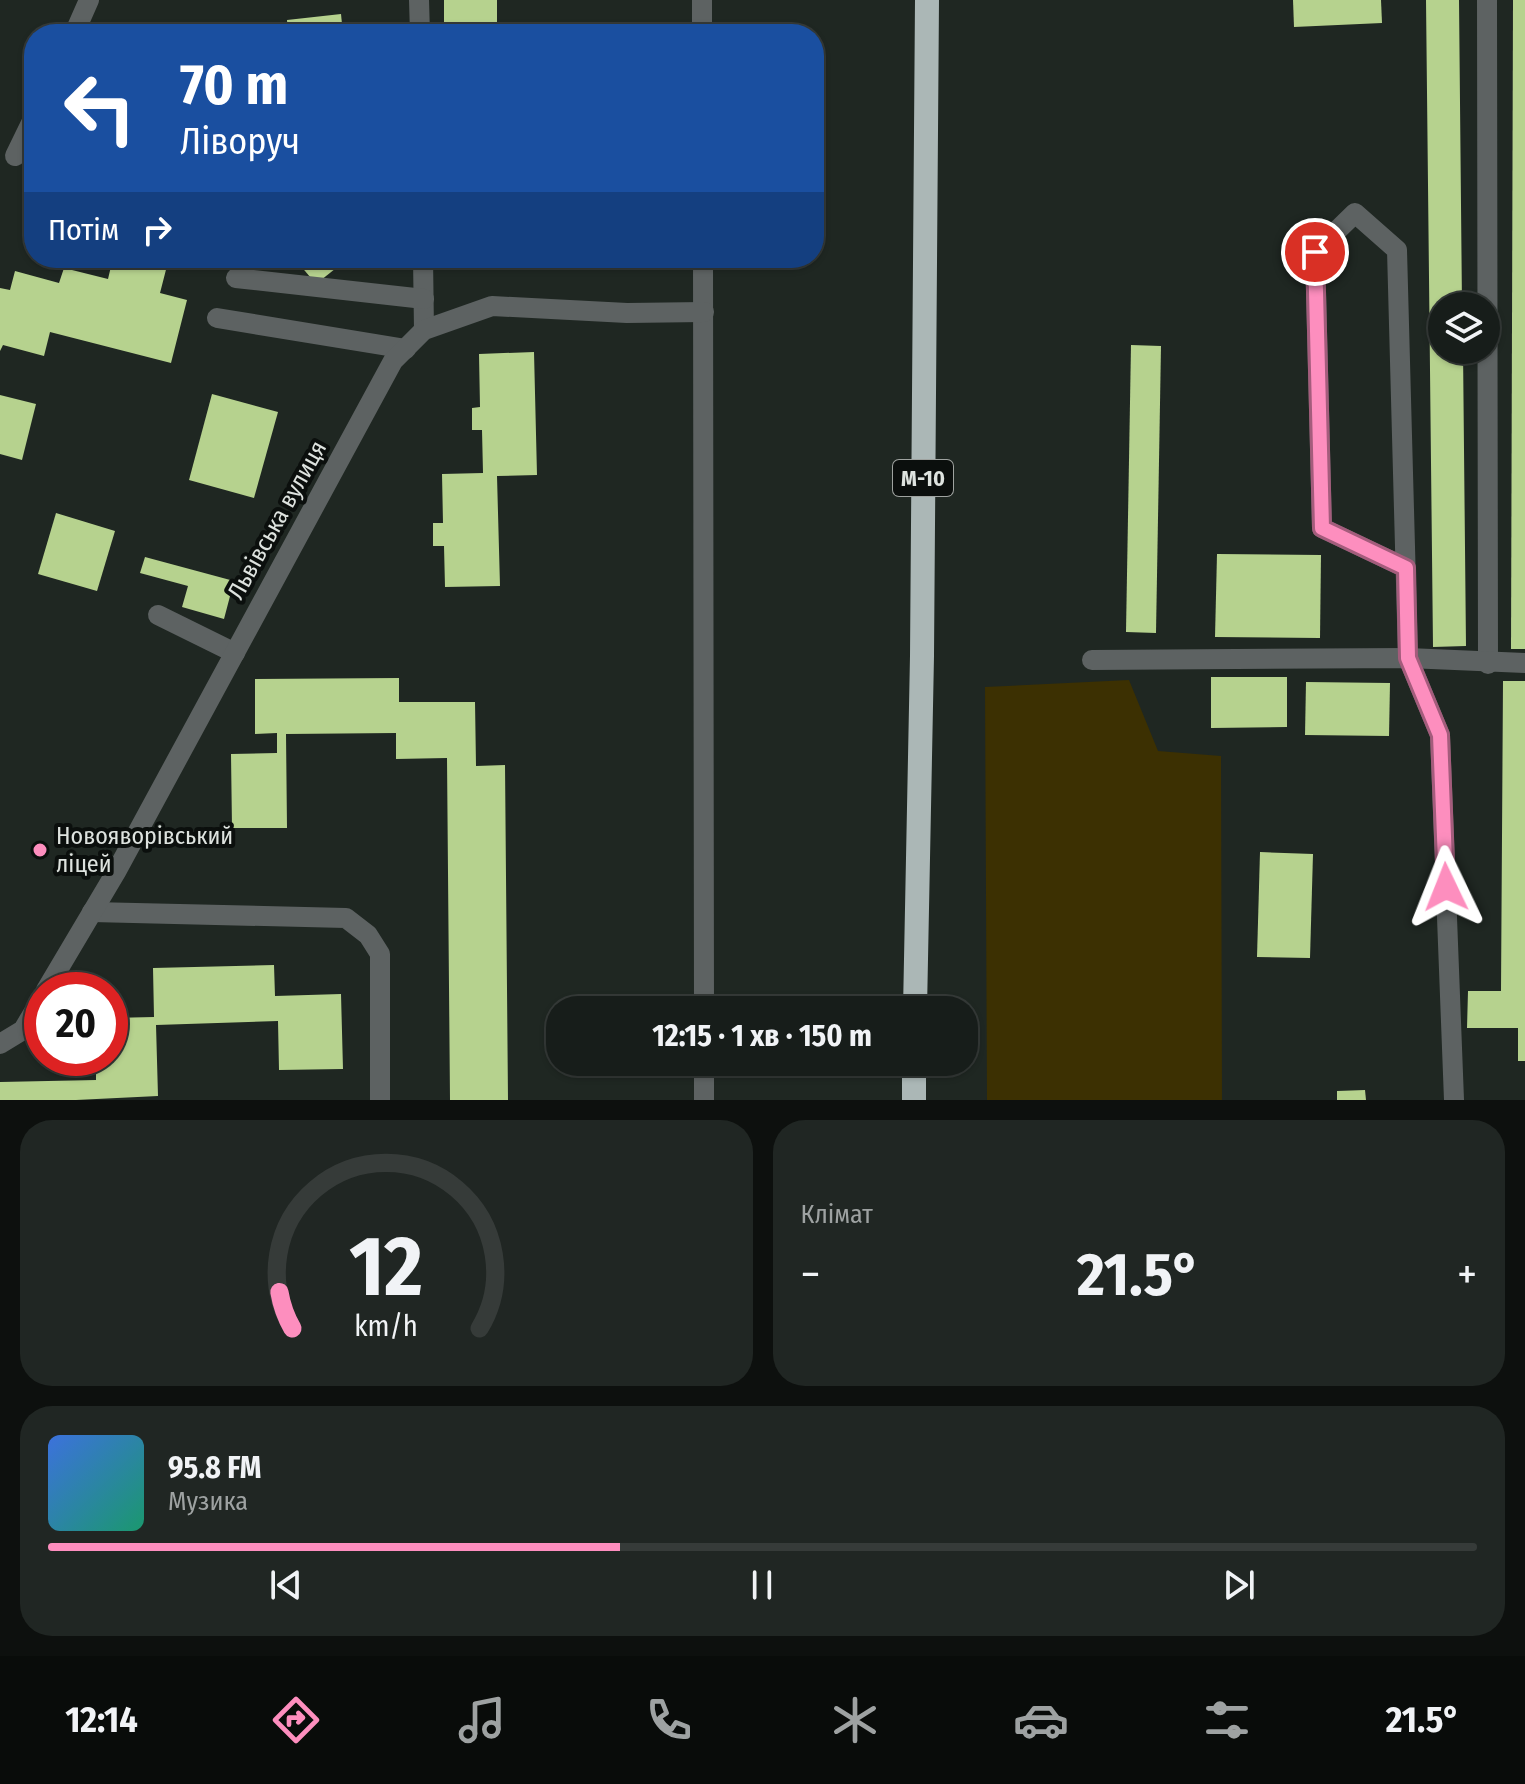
<!DOCTYPE html>
<html lang="uk">
<head>
<meta charset="utf-8">
<style>
  :root { --surface:#171d1a; --page:#202623; --text:#f1f3f6; --muted:#9ea2a2; --line:#363b39; --accent:#fd8ebe }
  body { margin:0; font-family:"Fira Sans Condensed",sans-serif; background:var(--page); color:var(--text); height:100vh; display:flex; flex-direction:column; font-size:30px; white-space:nowrap }
  * { box-sizing:border-box; margin:0 }
  p { font-size:26px; color:var(--muted) }
  .icon { flex:none; width:44px; height:44px; fill:none; stroke:currentColor; stroke-width:2; stroke-linecap:round; stroke-linejoin:round }
  .map { position:relative; height:1100px; overflow:hidden }
  .sheet { display:flex; flex-direction:column; gap:20px; padding:20px; background:#0d100e; flex:1 }
  .sheet>* { flex:none }
  .hud { position:absolute; left:24px; top:24px; width:800px; height:244px; border-radius:32px; box-shadow:0 2px 6px #0004,0 0 0 2px var(--line); background:#1a4fa0; color:#fff; overflow:hidden }
  .tools { position:absolute; left:1428px; top:292px; display:grid; gap:16px }
  .tools a { display:grid; place-items:center; width:72px; height:72px; border-radius:50%; background:var(--surface); box-shadow:0 2px 6px #0004,0 0 0 2px var(--line); font-size:40px }
  .speed { position:absolute; left:24px; top:972px; display:flex; gap:16px; font-size:40px; font-weight:700; text-align:center }
  .speed>* { display:grid; place-content:center; width:104px; height:104px; border-radius:50%; background:var(--surface); box-shadow:0 2px 6px #0004,0 0 0 2px var(--line); line-height:1 }
  .speed .limit { border:12px solid #d22; background:#fff; color:#111 }
  .pin { position:absolute; display:grid; place-items:center; width:68px; height:68px; color:#fff; margin:-34px; border:4px solid #fff; border-radius:50%; box-shadow:0 2px 8px #0007 }
  .me { position:absolute; width:88px; margin:-44px; rotate:358deg; stroke-linejoin:round; filter:drop-shadow(0 0 6px #0008) }
  .turn { display:flex; align-items:center; gap:28px; height:168px; padding:0 24px; font-size:36px }
  .turn .icon { width:104px; height:104px; stroke-width:2.5 }
  .turn b { display:block; font-size:56px; line-height:68px }
  .then { display:flex; align-items:center; height:76px; padding:0 24px; background:#0003; gap:16px; font-size:30px }
  .big { font-size:60px; font-weight:700; line-height:1.1 }
  .sheet .card { flex:1; display:flex; flex-direction:column; justify-content:center; gap:12px; min-width:0; padding:0 28px; border-radius:32px; background:var(--page) }
  .sheet .dial { align-items:center; gap:0 }
  .dial svg { height:208px; overflow:visible; fill:none; stroke:var(--line); stroke-width:7; stroke-linecap:round; text-anchor:middle }
  .dial text { fill:var(--text); stroke:none }
  .song { display:flex; align-items:center; gap:24px }
  .cover { width:96px; height:96px; border-radius:12px; background:linear-gradient(135deg,hsl(220 70% 55%),hsl(160 70% 35%)) }
  .played { height:8px; border-radius:4px; background:linear-gradient(90deg,var(--accent) 40%,var(--line) 40%) }
  .keys { display:flex; justify-content:space-around; direction:ltr }
  .heat { display:flex; justify-content:space-between; align-items:center; font-size:44px; direction:ltr }
  .sheet .tiles { flex:1; display:grid; gap:20px; grid-template-columns:1fr 1fr }
  .card:last-child { grid-column:span 2 }
  .trip { position:absolute; left:546px; top:996px; width:432px; height:80px; border-radius:32px; background:var(--surface); box-shadow:0 2px 6px #0004,0 0 0 2px var(--line); font-weight:700; line-height:80px; text-align:center }
  .tab-bar { display:flex; height:128px; justify-content:space-around; align-items:center; background:#090c0a; color:var(--muted) }
  .tab-bar .icon { width:56px; height:56px }
  .tab-bar .current { color:var(--accent) }
  .tab-bar b { font-size:36px; color:var(--text) }
  .map>svg:first-child { display:block }
</style>
</head>
<body>
<div class="map">
<svg width="1525" height="1100" viewBox="0 0 1525 1100">
  <rect width="100%" height="100%" fill="#1f2722"/>
  <!-- green -->
  <polygon fill="#3c3002" points="1129,680 1158,751 1221,756 1222,1100 987,1100 985,687"/>
  <!-- building -->
  <g fill="#b6d28e">
    <rect x="444" y="0" width="53" height="34"/>
    <polygon points="1293,0 1381,0 1382,23 1294,27"/>
    <polygon points="1426,0 1459,0 1462,306 1442,306 1442,350 1463,350 1466,646 1433,647"/>
    <polygon points="1513,0 1525,0 1525,649 1511,649"/>
    <polygon points="341,14 343,34 288,34 287,20"/>
    <polygon points="113,258 169,258 160,293 187,300 171,363 50,332 44,356 3,345 0,351 0,288 10,290 15,271 59,283 64,268 108,279"/>
    <polygon points="294,258 342,258 345,261 316,284"/>
    <polygon points="1131,345 1161,346 1156,633 1126,632"/>
    <polygon points="534,352 537,475 497,476 500,586 445,587 444,546 433,546 433,523 443,523 442,474 483,473 482,430 472,430 472,408 480,407 479,354"/>
    <polygon points="212,394 278,412 254,498 189,480"/>
    <polygon points="0,395 36,404 22,460 0,454"/>
    <polygon points="56,513 115,531 97,591 38,574"/>
    <polygon points="1217,554 1321,555 1320,638 1215,637"/>
    <polygon points="145,557 234,581 224,619 182,607 188,586 140,573"/>
    <polygon points="1211,677 1287,677 1287,727 1211,728"/>
    <polygon points="399,678 399,702 475,702 476,766 505,765 508,1100 450,1100 447,758 396,759 396,733 286,734 287,828 232,828 231,754 277,753 277,733 255,734 255,679"/>
    <polygon points="1503,681 1525,681 1525,1061 1518,1061 1518,1028 1467,1028 1468,991 1501,991"/>
    <polygon points="1306,682 1390,683 1389,736 1305,735"/>
    <polygon points="1260,852 1313,854 1310,958 1257,957"/>
    <polygon points="274,965 275,996 341,994 343,1069 279,1070 278,1021 156,1025 158,1096 76,1100 0,1100 0,1082 96,1080 96,1058 110,1058 110,1018 154,1017 153,968"/>
    <polygon points="1365,1090 1366,1100 1337,1100 1337,1091"/>
  </g>
  <g fill="none" stroke-linecap="round" stroke-linejoin="round">
    <!-- minor -->
    <g stroke="#5d6262" stroke-width="20">
      <polyline points="419,0 420,34"/>
      <polyline points="702,0 702,34"/>
      <polyline points="1487,0 1488,664"/>
      <polyline points="74,34 89,0"/>
      <polyline points="15,156 34,117"/>
      <polyline points="423,258 424,330"/>
      <polyline points="703,258 704,1010"/>
      <polyline points="236,278 424,299"/>
      <polyline points="217,318 406,349"/>
      <polyline points="1406,568 1322,528 1315,252 1355,213 1397,250 1408,658 1440,735 1454,1100"/>
      <polyline points="158,615 235,653"/>
      <polyline points="1092,660 1408,658 1525,663"/>
      <polyline points="92,912 346,918 368,935 380,954 380,1100"/>
      <polyline points="46,990 116,872 393,361 424,330 492,306 627,313 704,312"/>
      <polyline points="0,1044 23,1030 42,998"/>
      <polyline points="704,1062 704,1100"/>
    </g>
    <!-- highway -->
    <g stroke="#abb7b6" stroke-width="24">
      <polyline points="915,1010 922,656 927,0"/>
      <polyline points="914,1100 914,1062"/>
    </g>
  </g>
  <g fill="none" stroke-linecap="round" stroke-linejoin="round">
    <!-- route casing -->
    <g stroke="#a45c7c" stroke-width="20">
      <polyline id="route" points="1315,252 1322,528 1406,568 1408,658 1440,735 1446,887"/>
    </g>
    <!-- route -->
    <use href="#route" stroke="#fd8ebe" stroke-width="14"/>
  </g>
  <!-- markers -->
  <circle fill="#fd8ebe" stroke="#0b0f0d" stroke-width="3" cx="40" cy="850" r="8"/>
  <g text-anchor="middle" stroke-width="8" stroke-linejoin="round" paint-order="stroke">
    <!-- shield labels -->
    <rect fill="#0b0f0d" stroke="#9fa3a0" stroke-width="2" x="893" y="460" width="60" height="36" rx="6"/>
    <g font-size="22" font-weight="bold" fill="#dee3df">
      <text x="923" y="486">М-10</text>
    </g>
    <!-- street labels -->
    <g font-size="24" fill="#dee3df" stroke="#0b0f0d">
      <text transform="translate(277 520) rotate(-61)" y="8">Львівська вулиця</text>
    </g>
    <!-- poi labels -->
    <g font-size="24" fill="#dee3df" stroke="#0b0f0d" text-anchor="start">
      <text x="56" y="844">Новояворівський<tspan x="56" dy="28">ліцей</tspan></text>
    </g>
  </g>
</svg>
<div class="tools">
<a><svg class="icon" aria-label="layers" viewBox="0 0 24 24"><path d="M12 4l9 5-9 5-9-5zM3 14l9 5 9-5"/></svg></a>
</div>
<div class="speed"><div class="limit">20</div></div>
<div class="pin" style="left:1315px;top:252px;background:#d93025"><svg class="icon" aria-label="arrive" viewBox="0 0 24 24"><path d="M6 21V4h12l-3 4 3 4H6"/></svg></div>
<svg class="me" style="left:1446px;top:887px" viewBox="-20 -20 40 40"><path d="M0-17L14 15 0 8-14 15z" fill="#fd8ebe" stroke="#fff" stroke-width="4"/></svg>
<div class="trip">12:15 · 1 хв · 150 m</div>
<div class="hud">
<div class="turn"><svg class="icon" aria-label="left" viewBox="0 0 24 24"><path d="M17 20v-9H6M10 6l-5 5 5 5"/></svg><div><b>70 m</b>Ліворуч</div></div>
<div class="then">Потім<svg class="icon" aria-label="right" viewBox="0 0 24 24"><path d="M7 20v-9h11M14 6l5 5-5 5"/></svg></div>
</div>
</div>
<section class="sheet">
<div class="tiles">
<div class="card dial"><svg viewBox="0 0 100 80">
<path d="M14 69A42 42 0 1 1 86 69"/>
<path d="M14 69A42 42 0 0 1 9 55" stroke="#fd8ebe"/>
<text x="50" y="56" font-size="32" font-weight="700">12</text>
<text x="50" y="72" font-size="11">km/h</text>
</svg></div>
<div class="card"><p>Клімат</p>
<div class="heat"><a>−</a><b class="big">21.5°</b><a>+</a></div>
</div>
<div class="card">
<div class="song"><i class="cover"></i><div><b>95.8 FM</b><p>Музика</p></div></div>
<div class="played"></div>
<div class="keys"><svg class="icon" aria-label="previous" viewBox="0 0 24 24"><path d="M18 5L8 12l10 7zM5 5v14"/></svg><svg class="icon" aria-label="pause" viewBox="0 0 24 24"><path d="M8 5v14M16 5v14"/></svg><svg class="icon" aria-label="next" viewBox="0 0 24 24"><path d="M6 5l10 7-10 7zM19 5v14"/></svg></div>
</div>
</div>
</section>
<nav class="tab-bar">
<b>12:14</b>
<svg class="icon current" aria-label="directions" viewBox="0 0 24 24"><path d="M12 3l9 9-9 9-9-9zM9 14v-3h6M13 9l2 2-2 2"/></svg>
<svg class="icon" aria-label="music" viewBox="0 0 24 24"><path d="M9 18V5l10-2v13"/><circle cx="6" cy="18" r="3"/><circle cx="16" cy="16" r="3"/></svg>
<svg class="icon" aria-label="phone" viewBox="0 0 24 24"><path d="M5 4h4l2 5-3 2q2 4 5 5l2-3 5 2v4C11 20 4 13 5 4z"/></svg>
<svg class="icon" aria-label="climate" viewBox="0 0 24 24"><path d="M12 3v18M4 7l16 10M4 17L20 7"/></svg>
<svg class="icon" aria-label="car" viewBox="0 0 24 24"><path d="M5 17H2v-5l4-1 3-4h7l3 4 3 1v5h-3M9 17h6M6 11h13"/><circle cx="7" cy="17" r="2"/><circle cx="17" cy="17" r="2"/></svg>
<svg class="icon" aria-label="filters" viewBox="0 0 24 24"><path d="M4 7h16M4 17h16"/><circle cx="9" cy="7" r="2"/><circle cx="15" cy="17" r="2"/></svg>
<b>21.5°</b>
</nav>
</body>
</html>
